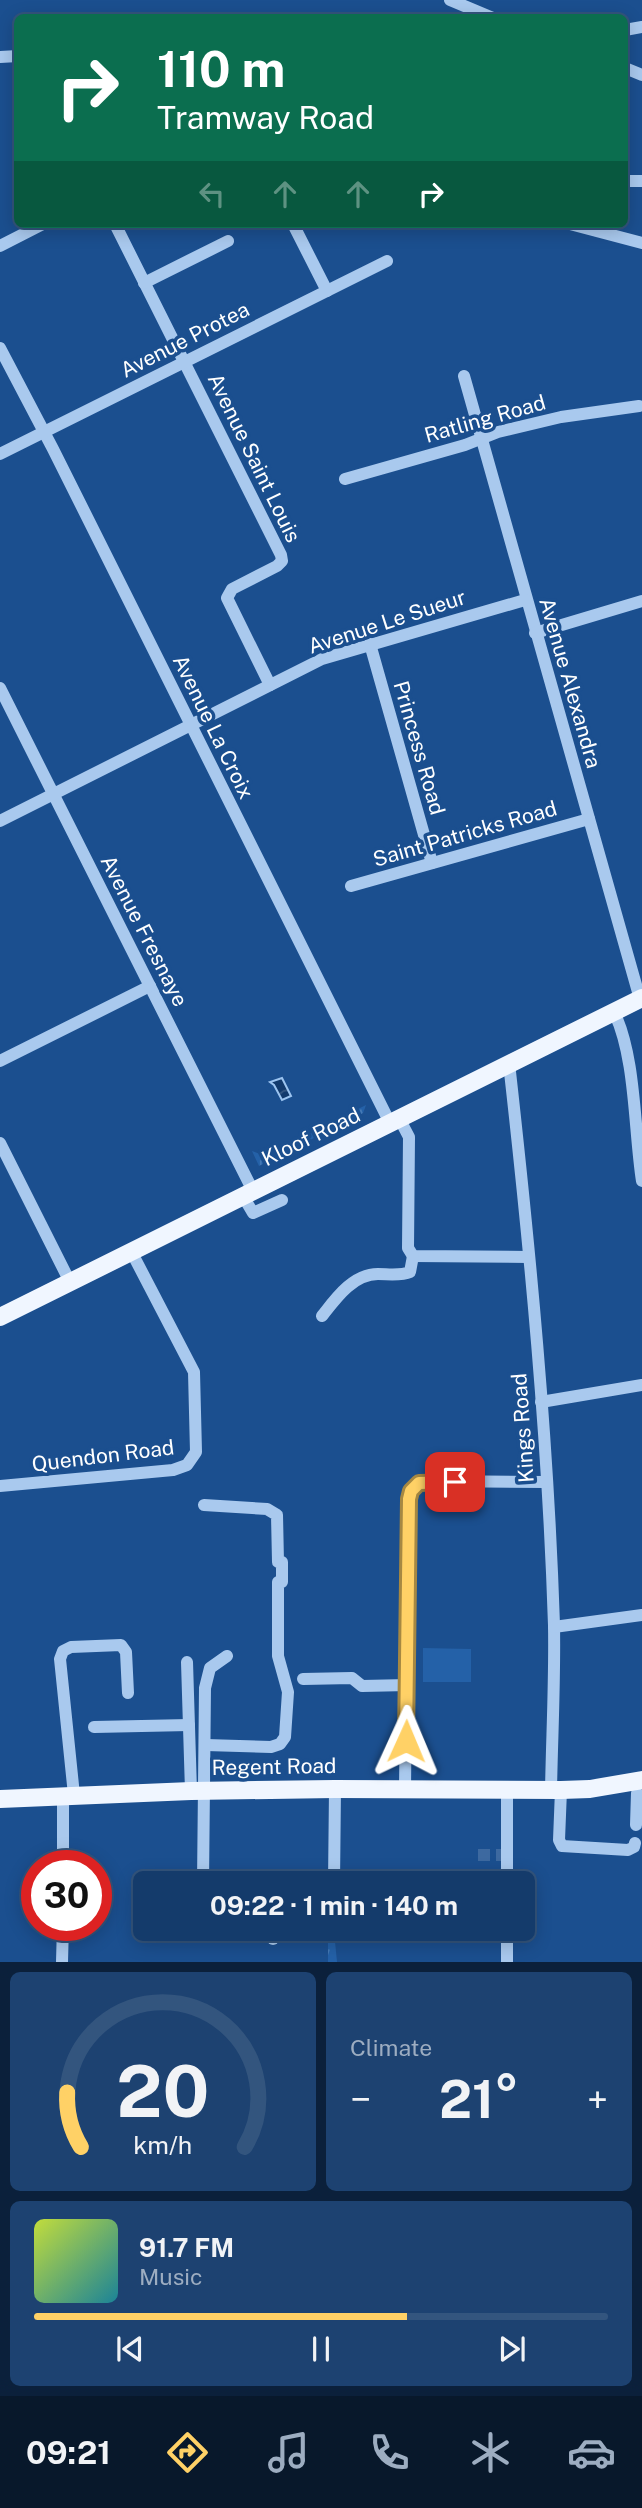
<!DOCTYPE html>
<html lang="en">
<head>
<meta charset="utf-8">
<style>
  :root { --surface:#143b6b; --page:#1d4271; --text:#f1f3f6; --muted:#9dadc1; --line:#33557e; --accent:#ffd166 }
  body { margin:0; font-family:"Public Sans",sans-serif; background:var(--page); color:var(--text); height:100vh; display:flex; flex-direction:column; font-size:26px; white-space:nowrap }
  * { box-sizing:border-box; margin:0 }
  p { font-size:23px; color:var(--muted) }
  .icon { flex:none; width:38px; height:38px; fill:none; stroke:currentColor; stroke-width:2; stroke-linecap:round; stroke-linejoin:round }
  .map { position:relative; height:1962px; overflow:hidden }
  .panel { display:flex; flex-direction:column; gap:10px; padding:10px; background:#0b203b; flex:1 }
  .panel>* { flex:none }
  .guide { position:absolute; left:14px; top:14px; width:614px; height:214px; border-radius:10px; box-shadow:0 4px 18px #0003,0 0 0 2px var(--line); background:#0b6e4f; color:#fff; overflow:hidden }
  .speed { position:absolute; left:21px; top:1850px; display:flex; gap:14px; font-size:35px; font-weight:700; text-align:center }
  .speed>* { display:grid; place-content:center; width:91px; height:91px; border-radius:50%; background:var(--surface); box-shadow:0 4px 18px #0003,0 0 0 2px var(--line); line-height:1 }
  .speed .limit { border:10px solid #d22; background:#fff; color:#111 }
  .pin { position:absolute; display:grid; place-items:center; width:60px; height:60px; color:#fff; margin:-30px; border-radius:14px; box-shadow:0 4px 10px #0006 }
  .me { position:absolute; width:77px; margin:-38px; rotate:1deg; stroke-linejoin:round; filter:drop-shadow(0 0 5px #0008) }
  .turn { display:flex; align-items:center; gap:24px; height:147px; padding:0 28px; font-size:32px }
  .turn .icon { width:91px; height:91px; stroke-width:2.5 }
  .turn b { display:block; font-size:49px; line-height:60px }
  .lanes { display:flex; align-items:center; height:66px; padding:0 28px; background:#0003; justify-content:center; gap:35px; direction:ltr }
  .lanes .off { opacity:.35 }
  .big { font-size:52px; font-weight:700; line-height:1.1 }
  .panel .card { flex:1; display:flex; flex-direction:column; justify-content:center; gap:10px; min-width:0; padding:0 24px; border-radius:10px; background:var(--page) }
  .panel .dial { align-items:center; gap:0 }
  .dial svg { height:182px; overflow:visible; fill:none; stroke:var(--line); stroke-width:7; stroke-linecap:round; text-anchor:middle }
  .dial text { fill:var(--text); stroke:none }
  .song { display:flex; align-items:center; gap:21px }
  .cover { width:84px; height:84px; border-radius:10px; background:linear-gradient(135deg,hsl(70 70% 55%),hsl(190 70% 35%)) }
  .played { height:7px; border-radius:4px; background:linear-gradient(90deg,var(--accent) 65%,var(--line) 65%) }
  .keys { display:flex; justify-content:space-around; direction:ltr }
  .heat { display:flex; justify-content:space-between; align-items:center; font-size:38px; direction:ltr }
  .panel .tiles { flex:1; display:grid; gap:10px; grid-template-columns:1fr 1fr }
  .card:last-child { grid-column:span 2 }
  .trip { position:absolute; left:133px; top:1871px; width:402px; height:70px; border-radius:10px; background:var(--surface); box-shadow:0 4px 18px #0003,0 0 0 2px var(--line); font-weight:700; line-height:70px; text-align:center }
  .menu { display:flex; height:112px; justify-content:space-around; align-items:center; background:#08182b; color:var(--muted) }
  .menu .icon { width:49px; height:49px }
  .menu .current { color:var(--accent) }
  .menu b { font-size:32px; color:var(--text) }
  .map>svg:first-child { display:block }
</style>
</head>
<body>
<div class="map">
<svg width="642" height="1962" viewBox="0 0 642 1962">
  <defs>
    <pattern id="grass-tufts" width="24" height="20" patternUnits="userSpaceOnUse" patternTransform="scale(1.75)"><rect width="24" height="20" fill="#2461a8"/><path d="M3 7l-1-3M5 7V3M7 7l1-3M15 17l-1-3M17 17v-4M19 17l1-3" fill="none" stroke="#4579b5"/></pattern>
    <pattern id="water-waves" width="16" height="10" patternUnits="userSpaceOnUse" patternTransform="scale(1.75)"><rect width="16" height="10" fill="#123a6d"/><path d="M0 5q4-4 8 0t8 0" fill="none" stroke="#365883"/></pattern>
  </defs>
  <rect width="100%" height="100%" fill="#1b4f8f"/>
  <!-- grass -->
  <g fill="url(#grass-tufts)">
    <polygon points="366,1105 363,1113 259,1166 252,1151 265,1156"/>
    <polygon points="328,1931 334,1932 337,1962 328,1962"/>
  </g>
  <!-- pitch -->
  <polygon fill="#2461a8" points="423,1648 471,1649 471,1682 423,1682"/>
  <!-- water -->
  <polygon fill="url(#water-waves)" stroke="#9cc4f0" stroke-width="2" points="282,1078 291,1096 282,1100 274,1085 270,1082"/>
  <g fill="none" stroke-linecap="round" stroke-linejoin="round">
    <!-- minor-tunnel -->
    <polyline stroke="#3d69a0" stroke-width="12" stroke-dasharray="12 6" stroke-linecap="butt" points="478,1855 508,1855"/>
    <!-- minor -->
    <g stroke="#a9c9ee" stroke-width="12">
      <polyline points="450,0 493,18"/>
      <polyline points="625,30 642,27"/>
      <polyline points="0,57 18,56"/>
      <polyline points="625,68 642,75"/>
      <polyline points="625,181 642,181"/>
      <polyline points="115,224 281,555 282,561 277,566 232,589 227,598 270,685"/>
      <polyline points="293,224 327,291"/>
      <polyline points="570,224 642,243"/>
      <polyline points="0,246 43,224"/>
      <polyline points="144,283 228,241"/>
      <polyline points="0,348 53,449 390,1123"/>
      <polyline points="464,376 640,999"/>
      <polyline points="0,454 387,261"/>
      <polyline points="345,479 465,445 498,432 561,417 639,406"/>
      <polyline points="535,633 642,601"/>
      <polyline points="370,644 432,863"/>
      <polyline points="0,688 253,1191"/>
      <polyline points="0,821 322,659 525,600"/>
      <polyline points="351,886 589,819"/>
      <path d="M614 1012C636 1057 634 1130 642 1181"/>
      <polyline points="0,1061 150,986"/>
      <path d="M509 1063C530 1250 548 1438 554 1625 555 1680 552 1735 551 1790"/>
      <polyline points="399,1118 409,1137 408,1248 413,1256 529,1257"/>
      <polyline points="0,1143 70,1282"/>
      <polyline points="243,1196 253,1213 282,1200"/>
      <path d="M322 1316C336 1298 353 1274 378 1274 388 1274 401 1276 410 1272L413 1256"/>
      <polyline points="541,1402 642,1385"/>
      <polyline points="0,1486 173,1470 187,1465 196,1452 194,1372 131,1251"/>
      <polyline points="204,1505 267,1509 277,1515 278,1562 282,1562 282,1582 278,1582 278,1656 288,1692 285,1737 280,1744 271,1747 206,1745"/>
      <polyline points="554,1627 642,1615"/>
      <polyline points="187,1662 191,1791"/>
      <polyline points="303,1679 352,1678 362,1686 408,1685"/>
      <polyline points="94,1727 189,1725"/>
      <path d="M405 1789 408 1508C409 1489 415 1483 433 1481L546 1482"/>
      <polyline points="561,1790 559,1840 562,1846 628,1850 634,1847 635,1843"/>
      <polyline points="74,1795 60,1659 63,1651 71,1647 121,1645 126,1652 128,1693"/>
      <polyline points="63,1796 63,1866"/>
      <polyline points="636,1825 637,1793"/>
      <polyline points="203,1883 205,1688 210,1668 227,1656"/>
      <polyline points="334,1883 335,1789"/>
      <polyline points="507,1883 507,1790"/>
      <polyline points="273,1928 273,1939"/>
      <polyline points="507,1928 507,1962"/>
      <polyline points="62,1962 63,1925"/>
    </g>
    <!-- major -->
    <g stroke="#f0f6ff" stroke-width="18">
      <polyline points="0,1317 642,998"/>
      <polyline points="0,1799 191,1791 335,1789 561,1790 590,1789 642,1780"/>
    </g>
  </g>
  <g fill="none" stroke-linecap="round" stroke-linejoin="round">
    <!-- route casing -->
    <g stroke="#a68842" stroke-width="18">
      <polyline id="route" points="406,1741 409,1499 411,1491 419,1483 455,1482"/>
    </g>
    <!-- route -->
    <use href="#route" stroke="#ffd166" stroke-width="12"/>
  </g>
  <g text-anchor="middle" stroke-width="7" stroke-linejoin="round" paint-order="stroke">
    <!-- street labels -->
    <g font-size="21" fill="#fff" stroke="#1b4f8f">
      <text transform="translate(185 340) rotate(-27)" y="7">Avenue Protea</text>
      <text transform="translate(485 419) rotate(-16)" y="7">Ratling Road</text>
      <text transform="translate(254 458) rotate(64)" y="7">Avenue Saint Louis</text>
      <text transform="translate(387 622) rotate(-18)" y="7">Avenue Le Sueur</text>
      <text transform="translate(570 683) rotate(74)" y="7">Avenue Alexandra</text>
      <text transform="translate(213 727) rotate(64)" y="7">Avenue La Croix</text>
      <text transform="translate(419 748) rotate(74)" y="7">Princess Road</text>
      <text transform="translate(465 834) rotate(-16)" y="7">Saint Patricks Road</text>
      <text transform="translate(144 931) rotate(63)" y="7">Avenue Fresnaye</text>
      <text transform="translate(311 1137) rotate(-26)" y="7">Kloof Road</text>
      <text transform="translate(523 1428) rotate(-94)" y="7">Kings Road</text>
      <text transform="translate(103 1456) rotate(-7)" y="7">Quendon Road</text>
      <text transform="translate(274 1767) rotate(-1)" y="7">Regent Road</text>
    </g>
  </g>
</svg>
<div class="speed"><div class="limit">30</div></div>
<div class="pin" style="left:455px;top:1482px;background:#d93025"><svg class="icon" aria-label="arrive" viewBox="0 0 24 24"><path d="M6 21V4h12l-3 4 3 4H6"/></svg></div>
<svg class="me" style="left:406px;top:1741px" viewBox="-20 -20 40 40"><path d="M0-17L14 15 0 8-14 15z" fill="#ffd166" stroke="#fff" stroke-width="4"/></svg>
<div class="trip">09:22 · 1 min · 140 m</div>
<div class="guide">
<div class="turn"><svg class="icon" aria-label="right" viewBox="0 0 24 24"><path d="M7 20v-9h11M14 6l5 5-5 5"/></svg><div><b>110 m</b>Tramway Road</div></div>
<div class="lanes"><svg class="icon off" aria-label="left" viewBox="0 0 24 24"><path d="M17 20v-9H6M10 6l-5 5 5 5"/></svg><svg class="icon off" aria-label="ahead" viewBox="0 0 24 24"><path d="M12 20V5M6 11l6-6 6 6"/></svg><svg class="icon off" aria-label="ahead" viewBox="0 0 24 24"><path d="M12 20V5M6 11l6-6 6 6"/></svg><svg class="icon" aria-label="right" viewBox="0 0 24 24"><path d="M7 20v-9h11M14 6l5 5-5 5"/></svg></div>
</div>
</div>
<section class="panel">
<div class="tiles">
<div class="card dial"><svg viewBox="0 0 100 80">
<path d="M14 69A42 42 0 1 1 86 69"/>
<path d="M14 69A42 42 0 0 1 8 45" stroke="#ffd166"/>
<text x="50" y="56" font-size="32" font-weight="700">20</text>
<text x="50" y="72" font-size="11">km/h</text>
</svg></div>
<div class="card"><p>Climate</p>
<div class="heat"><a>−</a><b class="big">21°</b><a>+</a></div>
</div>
<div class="card">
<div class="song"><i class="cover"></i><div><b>91.7 FM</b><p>Music</p></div></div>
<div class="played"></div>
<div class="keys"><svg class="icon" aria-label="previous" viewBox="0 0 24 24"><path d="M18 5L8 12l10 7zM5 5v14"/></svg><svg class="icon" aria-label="pause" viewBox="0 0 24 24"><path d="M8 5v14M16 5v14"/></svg><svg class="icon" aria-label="next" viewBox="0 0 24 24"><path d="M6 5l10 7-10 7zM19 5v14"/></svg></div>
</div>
</div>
</section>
<nav class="menu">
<b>09:21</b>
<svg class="icon current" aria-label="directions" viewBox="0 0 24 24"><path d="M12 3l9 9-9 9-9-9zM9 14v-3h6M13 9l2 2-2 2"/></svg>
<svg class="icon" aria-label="music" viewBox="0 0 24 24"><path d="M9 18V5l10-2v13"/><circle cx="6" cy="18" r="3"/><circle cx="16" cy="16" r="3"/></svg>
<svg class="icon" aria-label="phone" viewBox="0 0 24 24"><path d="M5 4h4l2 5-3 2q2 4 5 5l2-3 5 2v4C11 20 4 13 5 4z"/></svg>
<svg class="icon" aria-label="climate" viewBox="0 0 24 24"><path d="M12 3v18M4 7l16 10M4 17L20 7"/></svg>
<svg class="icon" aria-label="car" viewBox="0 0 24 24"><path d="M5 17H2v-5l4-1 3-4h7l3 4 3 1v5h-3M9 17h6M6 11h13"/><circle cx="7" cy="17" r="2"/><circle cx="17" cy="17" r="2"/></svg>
</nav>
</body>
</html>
